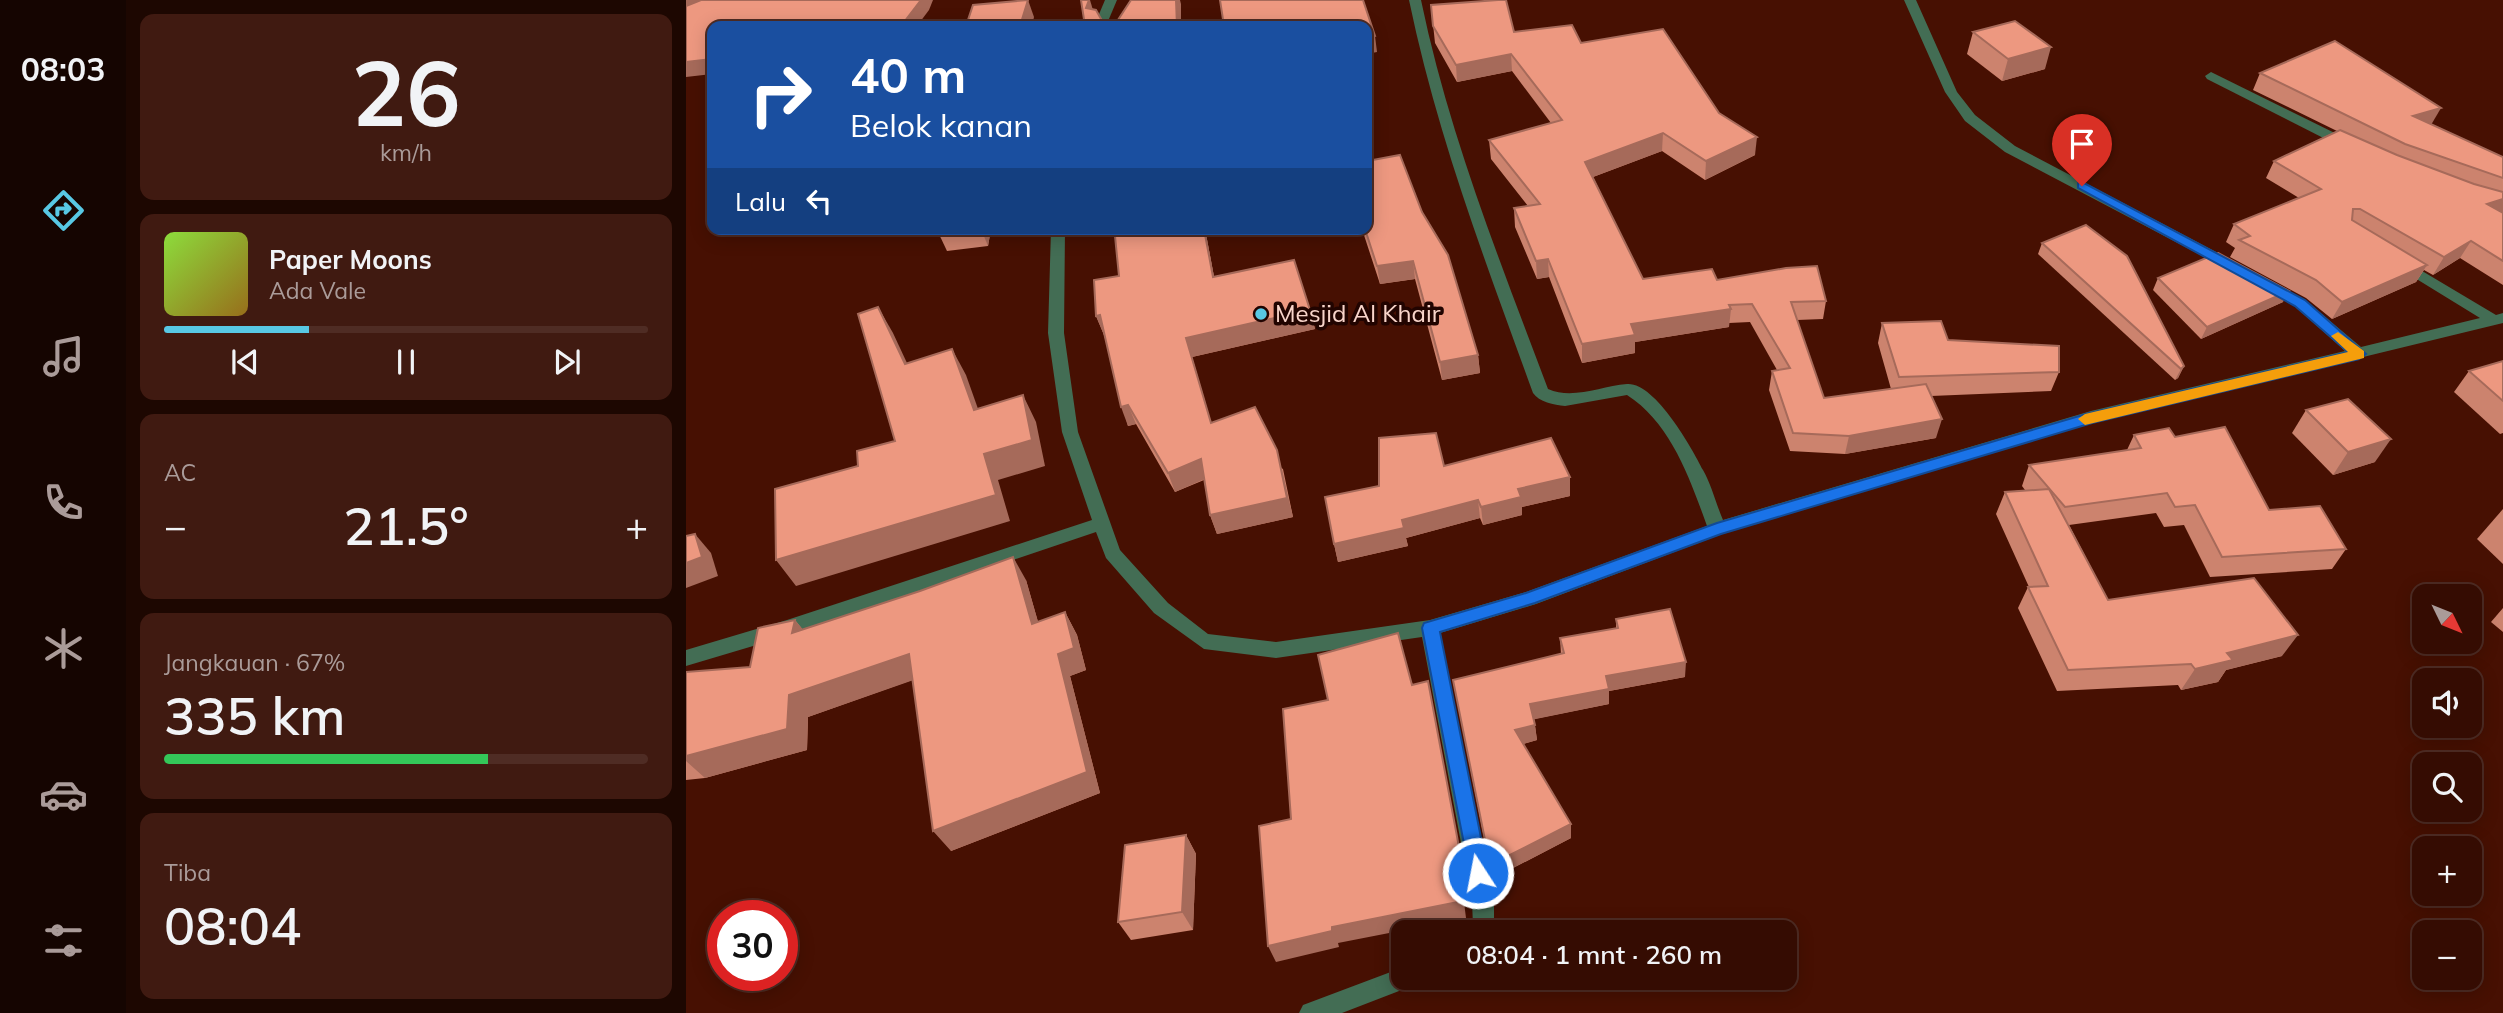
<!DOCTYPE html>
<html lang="id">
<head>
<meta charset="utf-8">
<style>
  :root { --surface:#350c02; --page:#401a11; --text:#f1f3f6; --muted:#aa9b99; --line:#4f2c24; --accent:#58c8e4 }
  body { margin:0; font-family:Mulish,sans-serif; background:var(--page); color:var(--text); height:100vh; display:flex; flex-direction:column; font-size:26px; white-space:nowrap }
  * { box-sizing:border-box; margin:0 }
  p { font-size:23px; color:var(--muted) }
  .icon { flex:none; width:38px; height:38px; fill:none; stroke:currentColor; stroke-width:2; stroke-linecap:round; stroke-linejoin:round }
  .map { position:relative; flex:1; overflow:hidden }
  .sheet { display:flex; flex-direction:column; gap:14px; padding:14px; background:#1d0701; width:560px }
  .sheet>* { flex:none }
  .banner { position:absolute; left:21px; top:21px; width:665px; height:214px; border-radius:14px; box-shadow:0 4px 18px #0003,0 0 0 2px var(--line); background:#1a4fa0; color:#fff; overflow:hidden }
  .needle { width:46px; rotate:133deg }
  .fabs { position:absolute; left:1726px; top:584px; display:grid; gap:14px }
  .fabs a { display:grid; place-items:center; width:70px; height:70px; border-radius:14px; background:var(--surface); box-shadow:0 4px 18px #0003,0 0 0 2px var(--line); font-size:35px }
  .speed { position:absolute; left:21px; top:900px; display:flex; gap:14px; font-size:35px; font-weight:700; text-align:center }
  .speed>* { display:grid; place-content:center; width:91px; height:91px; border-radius:50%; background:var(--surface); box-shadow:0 4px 18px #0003,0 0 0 2px var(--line); line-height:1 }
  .speed .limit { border:10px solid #d22; background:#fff; color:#111 }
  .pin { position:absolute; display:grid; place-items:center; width:60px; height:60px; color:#fff; margin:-72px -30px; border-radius:50% 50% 50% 0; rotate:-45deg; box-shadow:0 0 7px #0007 }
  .pin .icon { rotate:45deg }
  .me { position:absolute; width:77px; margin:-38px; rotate:349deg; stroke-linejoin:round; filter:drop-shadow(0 0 5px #0008) }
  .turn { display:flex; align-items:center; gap:24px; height:147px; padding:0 28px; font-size:32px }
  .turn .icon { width:91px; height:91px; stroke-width:2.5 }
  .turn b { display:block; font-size:49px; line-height:60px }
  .then { display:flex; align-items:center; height:66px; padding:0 28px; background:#0003; gap:14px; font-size:26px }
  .big { font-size:52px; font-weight:600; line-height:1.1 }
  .sheet .tile { flex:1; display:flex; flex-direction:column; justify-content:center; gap:10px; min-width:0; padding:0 24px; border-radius:14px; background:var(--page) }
  .sheet .dial { align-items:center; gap:0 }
  .dial b { font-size:91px; line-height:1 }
  .song { display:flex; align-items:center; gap:21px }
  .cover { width:84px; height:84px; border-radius:10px; background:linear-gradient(135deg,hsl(90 70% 55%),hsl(40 70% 35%)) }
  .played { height:7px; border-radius:4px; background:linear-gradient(90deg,var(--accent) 30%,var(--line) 30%) }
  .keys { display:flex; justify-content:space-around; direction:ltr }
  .heat { display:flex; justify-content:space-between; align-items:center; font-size:38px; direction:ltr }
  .charge { height:10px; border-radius:5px; background:linear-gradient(90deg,#34c759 67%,var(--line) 0) }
  .trip { position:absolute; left:705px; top:920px; width:406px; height:70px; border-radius:14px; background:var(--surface); box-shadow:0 4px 18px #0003,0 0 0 2px var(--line); font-weight:600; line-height:70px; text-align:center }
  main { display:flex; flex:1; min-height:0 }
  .tabs { display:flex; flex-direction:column; width:126px; justify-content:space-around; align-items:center; background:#150501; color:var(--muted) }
  .tabs .icon { width:49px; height:49px }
  .tabs .active { color:var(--accent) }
  .tabs b { font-size:32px; color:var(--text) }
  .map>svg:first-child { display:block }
</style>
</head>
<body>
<main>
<nav class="tabs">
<b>08:03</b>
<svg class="icon active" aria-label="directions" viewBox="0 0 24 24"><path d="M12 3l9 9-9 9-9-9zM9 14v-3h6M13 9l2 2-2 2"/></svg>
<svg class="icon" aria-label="music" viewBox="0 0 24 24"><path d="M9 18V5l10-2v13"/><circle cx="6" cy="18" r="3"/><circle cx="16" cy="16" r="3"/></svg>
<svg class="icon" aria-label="phone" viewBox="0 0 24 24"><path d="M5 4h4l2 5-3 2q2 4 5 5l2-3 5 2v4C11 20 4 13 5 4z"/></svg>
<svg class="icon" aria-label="climate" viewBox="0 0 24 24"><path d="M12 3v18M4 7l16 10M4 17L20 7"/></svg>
<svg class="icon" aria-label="car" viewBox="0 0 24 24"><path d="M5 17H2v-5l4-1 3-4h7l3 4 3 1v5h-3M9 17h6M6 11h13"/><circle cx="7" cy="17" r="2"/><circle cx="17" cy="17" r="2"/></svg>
<svg class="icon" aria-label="filters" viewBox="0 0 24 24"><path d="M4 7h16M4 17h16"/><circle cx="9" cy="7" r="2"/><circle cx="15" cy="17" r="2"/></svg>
</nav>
<section class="sheet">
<div class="tile dial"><b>26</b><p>km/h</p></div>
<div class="tile">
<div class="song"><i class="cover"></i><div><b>Paper Moons</b><p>Ada Vale</p></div></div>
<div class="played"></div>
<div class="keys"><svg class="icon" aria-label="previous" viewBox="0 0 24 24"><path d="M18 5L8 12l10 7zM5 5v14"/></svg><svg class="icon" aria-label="pause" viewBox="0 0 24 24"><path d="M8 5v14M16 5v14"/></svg><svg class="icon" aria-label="next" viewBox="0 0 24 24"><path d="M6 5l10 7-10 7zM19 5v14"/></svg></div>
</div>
<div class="tile"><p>AC</p>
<div class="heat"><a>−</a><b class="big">21.5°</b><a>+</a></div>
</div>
<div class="tile"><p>Jangkauan · 67%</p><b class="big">335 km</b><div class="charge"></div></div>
<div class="tile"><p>Tiba</p><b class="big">08:04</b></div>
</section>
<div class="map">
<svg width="1817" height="1013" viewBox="0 0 1817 1013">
  <rect width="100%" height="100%" fill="#471002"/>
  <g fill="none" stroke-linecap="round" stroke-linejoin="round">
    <!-- minor -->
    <g fill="#436d54" fill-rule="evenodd">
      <polygon points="419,0 431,0 420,26 408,26"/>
      <path d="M723 0H735C763 135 814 261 862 389 887 400 915 386 941 384 969 382 1006 448 1017 470 1026 486 1030 504 1037 520L1405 411 1659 351 1609 306 1576 288 1574 285 1576 282 1581 280 1619 300 1675 347 1794 318 1711 267 1709 264 1716 259 1810 315 1817 313V323L1406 423 1036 534 850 604 754 633 808 901V933H784L787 926 786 901 736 637 590 658 518 649 468 613 420 558 410 532 101 636 0 666V650L101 620 406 520 376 432 362 333 365 229H379L378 333 392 432 434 550 482 603 522 634 590 642 744 620 840 592 1021 526C1004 479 985 423 941 395L879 406C868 405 853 402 847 393 800 263 751 136 723 0Z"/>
      <polygon points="1218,0 1230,0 1271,92 1289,115 1329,146 1553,264 1555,267 1553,270 1543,270 1319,152 1279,121 1259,92"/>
      <polygon points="1525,72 1669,143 1671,146 1664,150 1659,149 1521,79 1519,76"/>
      <polygon points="718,967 718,978 730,978 726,986 656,1013 613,1013 617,1005"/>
    </g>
  </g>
  <!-- wall -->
  <g fill="#cc836e">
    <polygon points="745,5 828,32 895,43 1033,113 1069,155 1019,180 976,151 907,177 957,279 1031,280 1140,301 1137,319 1111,320 1138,398 1205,389 1192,343 1196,323 1262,340 1373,372 1365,391 1245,396 1250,438 1159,454 1104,451 1083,390 1086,371 1091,370 1064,322 1043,323 1043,327 949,342 949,353 896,363 863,277 851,279 829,227 828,208 842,206 805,159 803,140 865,123 826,71 771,82 749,43"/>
    <polygon points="1287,32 1359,69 1316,81 1281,54"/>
    <polygon points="1574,73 1745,125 1817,157 1817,212 1816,213 1817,213 1817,285 1774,258 1747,275 1738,270 1730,282 1646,319 1620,298 1544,257 1549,248 1540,242 1548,224 1613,198 1580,178 1588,161 1651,131 1567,90"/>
    <polygon points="681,161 792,355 794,373 756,380 729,279 694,284 676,229 681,229"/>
    <polygon points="252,229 305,229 302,246 261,251 252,232"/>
    <polygon points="429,229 519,229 528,277 624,310 629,329 506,357 525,423 597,469 607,517 531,534 524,515 518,480 489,492 450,424 442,426 418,335 410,316 433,276"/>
    <polygon points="1356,243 1498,366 1492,378 1489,380 1352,254"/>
    <polygon points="1472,278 1597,302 1515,339 1467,290"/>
    <polygon points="1817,361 1817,433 1814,434 1768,392 1783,371"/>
    <polygon points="1620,410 1689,462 1647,475 1606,433"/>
    <polygon points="1448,435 1489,437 1583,510 1660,549 1646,569 1524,577 1498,525 1478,527 1470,513 1383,525 1422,600 1596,656 1540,670 1532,682 1495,690 1492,685 1371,691 1332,608 1342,587 1343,587 1310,514 1319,492 1339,490 1336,486 1343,465 1441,450"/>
    <polygon points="758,466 884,496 836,507 836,515 797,525 794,518 720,538 722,546 652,562 648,544 693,486"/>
    <polygon points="1817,509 1817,564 1791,539"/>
    <polygon points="340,580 352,622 379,612 391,635 400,670 384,676 414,793 265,851 226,680 122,717 121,750 19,778 0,780 0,672 64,667 109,620 117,630"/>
    <polygon points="1817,608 1817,632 1805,622"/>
    <polygon points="930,619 999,677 923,691 923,704 848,719 851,740 837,744 885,824 885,838 806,879 767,680 875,654 874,638 930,629"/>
    <polygon points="500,835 510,854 507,930 445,940 432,922"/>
  </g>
  <!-- shaded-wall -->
  <g fill="#a66a5a">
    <polygon points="0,0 27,0 0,10"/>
    <polygon points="235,0 247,0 243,10 231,26 215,26"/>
    <polygon points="342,0 348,17 346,26 334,26"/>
    <polygon points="403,0 404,0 409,17 400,8"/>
    <polygon points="490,0 494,0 495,4 495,26 491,26"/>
    <polygon points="689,36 691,52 681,54 681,37"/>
    <polygon points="1365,47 1359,69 1316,81 1322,59"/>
    <polygon points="825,54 826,71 771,82 770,65"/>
    <polygon points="26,59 26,74 0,77 0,62"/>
    <polygon points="1755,108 1745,125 1727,116"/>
    <polygon points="977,133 976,151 899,180 899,162"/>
    <polygon points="1071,137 1069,155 1019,180 1020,161"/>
    <polygon points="1817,199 1817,212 1790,221 1801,204"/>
    <polygon points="295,229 305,229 302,246"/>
    <polygon points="518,229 519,229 532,297 527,277"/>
    <polygon points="1785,241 1774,258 1747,275 1758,257"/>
    <polygon points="862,259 863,277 851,279 850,261"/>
    <polygon points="727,261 729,279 694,284 691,266"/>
    <polygon points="1741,265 1730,282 1646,319 1656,302"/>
    <polygon points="1603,291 1597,302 1515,339 1521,327"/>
    <polygon points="192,307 207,333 234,391 219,364"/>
    <polygon points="1045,309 1043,327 949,342 949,353 896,363 896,344 945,324"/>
    <polygon points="624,310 629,329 506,357 531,442 500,338"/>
    <polygon points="414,315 421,335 418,335 410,316"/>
    <polygon points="266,349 280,375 302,437 288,410"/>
    <polygon points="792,355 794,373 756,380 754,362"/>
    <polygon points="1498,366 1492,378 1489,380 1495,369"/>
    <polygon points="337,395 350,422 359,466 312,480 324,521 110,586 90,560 298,454"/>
    <polygon points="442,405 450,424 442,426 435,407"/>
    <polygon points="1256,419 1250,438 1159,454 1163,436"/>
    <polygon points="1705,439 1689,462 1647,475 1662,452"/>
    <polygon points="591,450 607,517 531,534 524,515"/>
    <polygon points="515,459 521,478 489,492 482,473"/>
    <polygon points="884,477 884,496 836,507 836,515 797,525 795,507 832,489"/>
    <polygon points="792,500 794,518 720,538 722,546 652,562 648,544 716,520"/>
    <polygon points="9,534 25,553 32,576 0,588 0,563"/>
    <polygon points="327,557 340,580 359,646 346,624"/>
    <polygon points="379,612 391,635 400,670 384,676 414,793 265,851 247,831 372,654"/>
    <polygon points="109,620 127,642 106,633"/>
    <polygon points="1612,635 1596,656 1540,670 1532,682 1495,690 1509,669 1541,653"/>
    <polygon points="223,654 239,676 122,717 121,750 19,778 0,761 0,756 103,695"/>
    <polygon points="1000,662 999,677 923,691 923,704 845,720 844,704 920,676"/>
    <polygon points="849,725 851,740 830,746 829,730"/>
    <polygon points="885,824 885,838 806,879 804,865"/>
    <polygon points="500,835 510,854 507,930 496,912"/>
    <polygon points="778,874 781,891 777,894 780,918 652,943 653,947 590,962 582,946 646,927"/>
  </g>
  <!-- building -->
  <g fill="#ed9880" stroke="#a66a5a" stroke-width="2">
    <polygon points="15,0 235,0 215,26 26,26 26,59 0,62 0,6"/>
    <polygon points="342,0 334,26 280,26 287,5"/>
    <polygon points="395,0 403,0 400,8 410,10 419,26 399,26"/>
    <polygon points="445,0 490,0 491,26 428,26"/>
    <polygon points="534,0 677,0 689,36 681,37 681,26 538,26"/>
    <polygon points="812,0 820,0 828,32 886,25 895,43 977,29 1033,113 1071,137 1020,161 977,133 899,162 957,279 1026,269 1031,280 1100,268 1131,266 1140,301 1105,302 1138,398 1240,384 1256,419 1163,436 1107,433 1086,371 1104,368 1066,304 1043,305 1045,309 945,324 949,335 896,344 862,259 850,261 828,208 854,204 803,140 876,120 825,54 770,65 747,26 745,5"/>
    <polygon points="1329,21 1365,47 1322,59 1287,32"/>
    <polygon points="1649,41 1755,108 1727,116 1817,157 1817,178 1719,144 1574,73"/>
    <polygon points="1654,130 1711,155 1788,184 1817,192 1817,199 1801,204 1817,213 1817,261 1785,241 1758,257 1674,209 1667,209 1666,220 1741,265 1656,302 1630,280 1553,240 1564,236 1548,224 1635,189 1588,161"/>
    <polygon points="714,155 736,212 762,255 792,355 754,362 727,261 691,266 679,229 681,229 681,161"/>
    <polygon points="1400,225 1441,256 1498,366 1495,369 1356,243"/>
    <polygon points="252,229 274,229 252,232"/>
    <polygon points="429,229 518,229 527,277 608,260 624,310 500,338 525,423 569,407 591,450 601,498 524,515 515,459 482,473 442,405 435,407 414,315 410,316 408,280 433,276 429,236"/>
    <polygon points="1532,253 1603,291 1521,327 1472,278"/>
    <polygon points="192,307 219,364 266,349 288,410 337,395 346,440 298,454 310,495 90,560 89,489 172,466 171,451 209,441 172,314"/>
    <polygon points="1255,321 1262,340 1373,346 1373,372 1213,377 1196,323"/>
    <polygon points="1817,361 1817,401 1783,371"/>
    <polygon points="1662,399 1705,439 1662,452 1620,410"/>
    <polygon points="1539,427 1583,510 1634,506 1660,549 1536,557 1509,505 1489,507 1481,493 1379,507 1343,465 1455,448 1448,435 1483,428 1489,437"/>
    <polygon points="750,433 758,466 865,438 884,477 832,489 835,497 795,507 792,500 716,520 718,528 648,544 639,497 693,486 693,438"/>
    <polygon points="1363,489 1422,600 1568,578 1612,635 1541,653 1547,660 1509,669 1505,664 1382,670 1342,587 1362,586 1319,492"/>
    <polygon points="9,534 16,557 0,563 0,536"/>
    <polygon points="327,557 346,624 379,612 388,648 372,654 401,772 247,831 223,654 103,695 101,729 0,756 0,672 64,667 72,628 109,620 106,633 234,591"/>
    <polygon points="984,609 1000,662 920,676 923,689 844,704 849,725 829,730 885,824 804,865 767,680 878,653 874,638 932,628 930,619"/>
    <polygon points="712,633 726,685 742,681 778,874 774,876 777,901 646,927 646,931 582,946 573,826 605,819 597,709 642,700 632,655"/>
    <polygon points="500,835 496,912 432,922 439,845"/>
  </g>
  <!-- route -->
  <polygon fill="#1a73e8" stroke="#114b97" stroke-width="2" points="1396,182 1619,300 1680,354 1673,359 1406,423 1035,534 849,603 754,632 802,873 799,880 792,883 785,880 736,628 738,623 840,593 1031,523 1400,414 1662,352 1609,306 1392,188 1392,183"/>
  <!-- slow -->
  <polygon fill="#f59e0b" points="1652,332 1678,351 1678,358 1399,425 1392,419 1399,414 1662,352 1645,336"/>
  <!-- markers -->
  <circle fill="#58c8e4" stroke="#210400" stroke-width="2.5" cx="575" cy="314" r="7"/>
  <g text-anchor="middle" stroke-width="7" stroke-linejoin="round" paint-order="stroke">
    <!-- poi labels -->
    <g font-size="24" fill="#f9d5ca" stroke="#210400" text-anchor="start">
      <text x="589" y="322">Mesjid Al Khair</text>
    </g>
  </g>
</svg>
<div class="fabs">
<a><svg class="needle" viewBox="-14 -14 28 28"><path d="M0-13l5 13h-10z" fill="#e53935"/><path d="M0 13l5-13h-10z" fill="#aa9b99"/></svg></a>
<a><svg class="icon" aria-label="sound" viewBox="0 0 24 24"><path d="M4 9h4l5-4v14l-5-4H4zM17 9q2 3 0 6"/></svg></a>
<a><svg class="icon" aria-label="search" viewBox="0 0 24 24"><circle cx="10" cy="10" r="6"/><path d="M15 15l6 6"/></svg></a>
<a>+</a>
<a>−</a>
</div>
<div class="speed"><div class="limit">30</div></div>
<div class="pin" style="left:1396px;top:186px;background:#d93025"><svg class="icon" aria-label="arrive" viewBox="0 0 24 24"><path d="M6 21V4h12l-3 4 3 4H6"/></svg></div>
<svg class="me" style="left:792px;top:873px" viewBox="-20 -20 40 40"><circle r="17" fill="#1a73e8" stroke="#fff" stroke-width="3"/><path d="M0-11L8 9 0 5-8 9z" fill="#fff"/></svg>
<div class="trip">08:04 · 1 mnt · 260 m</div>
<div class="banner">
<div class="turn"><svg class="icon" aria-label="right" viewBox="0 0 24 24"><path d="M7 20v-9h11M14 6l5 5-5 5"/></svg><div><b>40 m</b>Belok kanan</div></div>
<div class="then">Lalu<svg class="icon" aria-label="left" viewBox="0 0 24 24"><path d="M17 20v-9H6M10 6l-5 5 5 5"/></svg></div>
</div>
</div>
</main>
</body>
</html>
